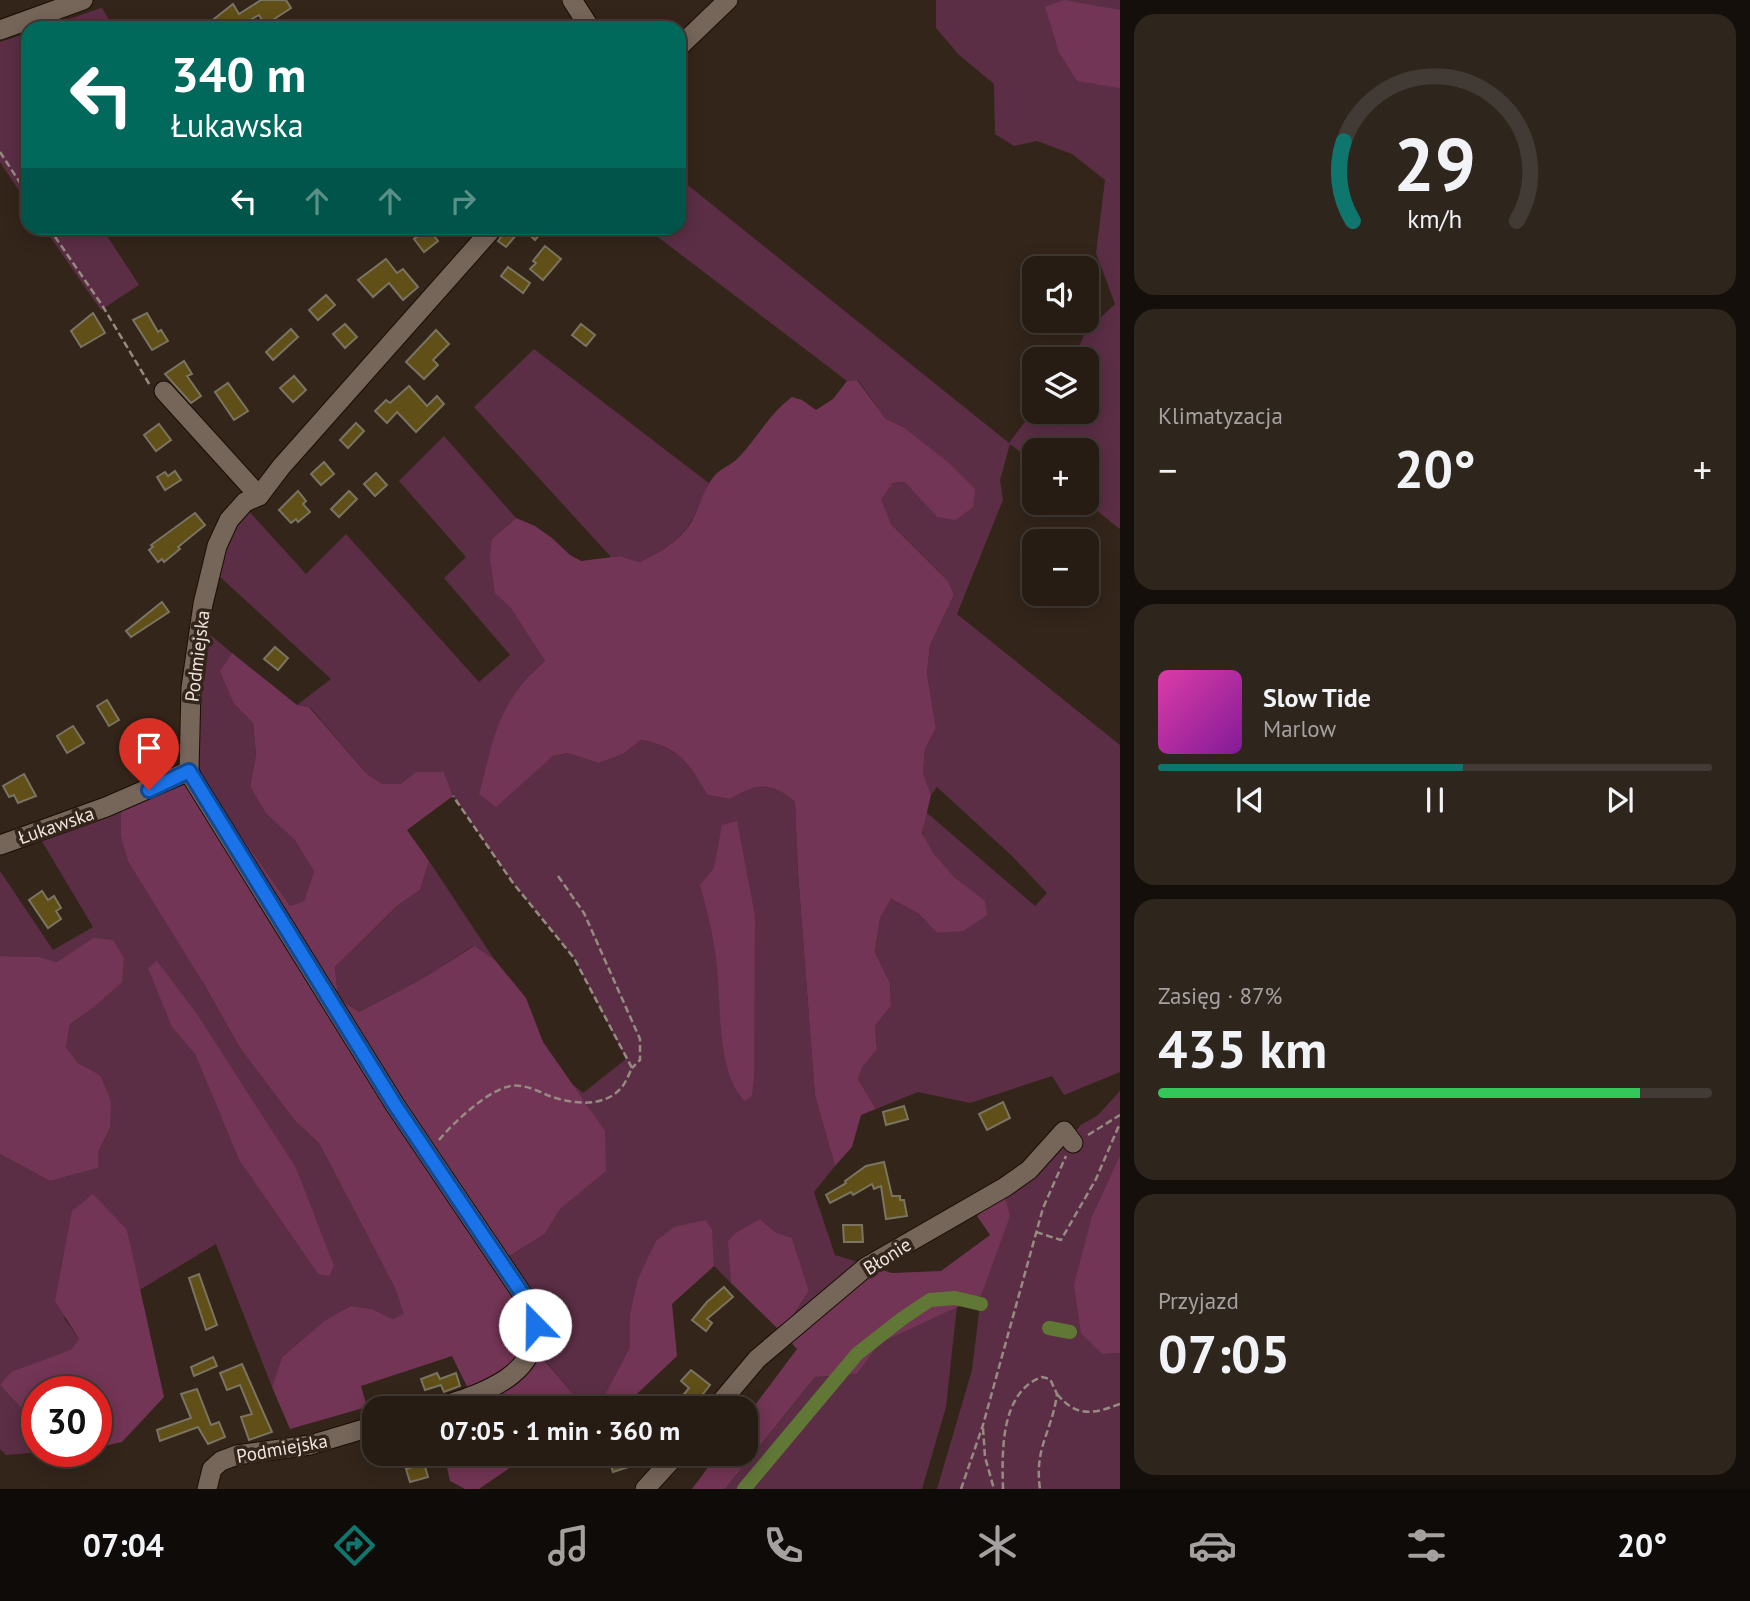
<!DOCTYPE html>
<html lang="pl">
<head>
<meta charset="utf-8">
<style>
  :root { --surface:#261c14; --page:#2e251d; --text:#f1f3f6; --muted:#a4a1a0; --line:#423a34; --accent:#0f766e }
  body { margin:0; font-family:"PT Sans",sans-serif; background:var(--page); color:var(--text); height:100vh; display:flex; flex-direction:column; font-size:26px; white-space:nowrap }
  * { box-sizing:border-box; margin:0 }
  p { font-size:23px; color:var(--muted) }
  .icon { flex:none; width:38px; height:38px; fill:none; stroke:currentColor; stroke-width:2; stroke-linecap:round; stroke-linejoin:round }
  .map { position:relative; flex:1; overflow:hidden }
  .details { display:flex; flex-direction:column; gap:14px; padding:14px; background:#150f0b; width:630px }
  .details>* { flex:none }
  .top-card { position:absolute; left:21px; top:21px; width:665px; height:214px; border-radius:21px; box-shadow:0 4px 18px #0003,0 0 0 2px var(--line); background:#00695c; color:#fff; overflow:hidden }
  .tools { position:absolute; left:1022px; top:256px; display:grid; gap:14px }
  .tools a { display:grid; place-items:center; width:77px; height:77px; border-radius:14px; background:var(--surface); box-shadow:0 4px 18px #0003,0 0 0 2px var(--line); font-size:35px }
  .speed { position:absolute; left:21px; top:1376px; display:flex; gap:14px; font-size:35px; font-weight:700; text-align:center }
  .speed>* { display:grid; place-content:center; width:91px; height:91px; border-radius:50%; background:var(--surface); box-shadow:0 4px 18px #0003,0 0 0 2px var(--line); line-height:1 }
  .speed .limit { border:10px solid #d22; background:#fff; color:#111 }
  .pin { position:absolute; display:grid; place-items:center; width:60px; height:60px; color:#fff; margin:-72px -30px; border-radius:50% 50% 50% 0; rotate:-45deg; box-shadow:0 0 7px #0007 }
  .pin .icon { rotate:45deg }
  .me { position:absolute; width:77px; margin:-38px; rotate:338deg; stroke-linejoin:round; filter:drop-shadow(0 0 5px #0008) }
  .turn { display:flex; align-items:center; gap:24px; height:147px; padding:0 35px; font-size:32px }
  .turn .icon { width:91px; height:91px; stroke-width:2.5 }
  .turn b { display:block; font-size:49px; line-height:60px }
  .lanes { display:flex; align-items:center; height:66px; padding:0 35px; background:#0003; justify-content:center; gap:35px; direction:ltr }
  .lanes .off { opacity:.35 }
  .big { font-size:52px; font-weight:600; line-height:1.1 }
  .details .tile { flex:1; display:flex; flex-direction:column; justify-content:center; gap:10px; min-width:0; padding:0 24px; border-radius:21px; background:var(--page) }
  .details .dial { align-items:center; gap:0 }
  .dial svg { height:182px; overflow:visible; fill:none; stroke:var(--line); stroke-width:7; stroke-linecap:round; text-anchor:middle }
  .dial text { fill:var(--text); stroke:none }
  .song { display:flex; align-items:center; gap:21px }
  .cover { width:84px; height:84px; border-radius:10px; background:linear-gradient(135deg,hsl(320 70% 55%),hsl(290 70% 35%)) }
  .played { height:7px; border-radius:4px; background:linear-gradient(90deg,var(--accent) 55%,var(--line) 55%) }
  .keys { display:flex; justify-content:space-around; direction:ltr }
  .heat { display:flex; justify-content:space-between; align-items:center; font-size:38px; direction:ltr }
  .charge { height:10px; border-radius:5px; background:linear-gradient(90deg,#34c759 87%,var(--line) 0) }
  .trip { position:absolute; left:362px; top:1396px; width:396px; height:70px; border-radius:21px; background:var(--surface); box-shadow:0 4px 18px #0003,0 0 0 2px var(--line); font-weight:600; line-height:70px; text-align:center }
  .tab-bar { display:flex; height:112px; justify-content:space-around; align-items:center; background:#0f0b08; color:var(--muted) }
  .tab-bar .icon { width:49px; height:49px }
  .tab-bar .active { color:var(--accent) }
  .tab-bar b { font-size:32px; color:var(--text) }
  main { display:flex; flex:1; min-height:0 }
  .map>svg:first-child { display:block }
</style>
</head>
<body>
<main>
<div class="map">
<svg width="1120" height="1489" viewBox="0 0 1120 1489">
  <rect width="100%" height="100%" fill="#33251a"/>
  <!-- green -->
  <g fill="#5b2e45" fill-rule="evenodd">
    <path d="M936 0H1120V529L1086 502 1087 450H1034V463L1010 444 1000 480 1003 500 957 614 1120 745V1072L1064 1095 1052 1076 970 1103 918 1092 876 1109 858 1079 863 1066 877 1050 875 1026 891 1006 890 983 875 952 880 918 891 899 918 913 937 933 984 901C963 884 931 863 923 834 922 828 925 819 926 812L1035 906 1047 893 1012 856 937 787 931 795 923 773 925 749 936 728 927 673 930 645 954 595 948 581 891 524 880 499 893 483 906 482 937 517 903 427 886 419 858 380 847 381 646 228H679V178L1009 443 1034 410 1087 411V359L1074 358 1086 331 1115 304 1096 253 1105 180 1072 154 1037 141 1014 146 995 134 994 84 959 55 936 28Z"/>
    <polygon points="102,8 114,28 43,28 101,8"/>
    <polygon points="28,33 28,204 0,162 0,42"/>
    <polygon points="44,228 102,228 139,285 101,310"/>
    <path d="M534 349 710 484C702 496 699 508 692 520 682 539 658 554 639 562L620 556 611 557 474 407Z"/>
    <path d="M444 436 516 518 492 539V572L545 661C501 697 493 742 479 794L526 779 553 756 567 753 599 763 623 754 641 740C678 746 690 764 707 795L730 799C759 782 769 781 795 802L798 873 815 1096 835 1166 814 1192 835 1255 861 1263 791 1318 809 1291 792 1238 775 1232 760 1219 730 1264 731 1283 714 1266 713 1251 630 1314V1347L601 1402 572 1393 539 1353 543 1327 509 1256 545 1234 560 1209 573 1196 590 1109 570 1082 583 1093 626 1059 574 958 513 883 453 796 444 772H416L400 784H382L366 773 310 707 297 705 331 679 217 574 230 533 247 509 306 574 346 534 479 682 510 655 444 578 466 557 399 481Z"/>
    <polygon points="208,633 232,653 221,671 234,704 253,723 256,755 250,786 296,837 314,871 304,901 290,906 235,827 213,803 194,768 198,656"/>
    <path d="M134 801 204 984 240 1048 295 1121 319 1143 395 1288 405 1315 393 1319 372 1309 350 1306 324 1321 282 1357 272 1387 216 1244 138 1291 127 1230 64 1318 79 1339 72 1350 0 1385 37 1425V1451H49L51 1456 43 1452 6 1455 0 1449V1154L50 1181 98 1168V1152L110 1128 100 1075 78 1063 66 1047 70 1024 93 1008 121 982 93 938 57 962 39 957 0 956V871L53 950 93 927 40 838ZM157 962 195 1011 318 1274 239 1160Z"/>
    <polygon points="429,861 494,959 473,946 420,980 359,1012 338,998 335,967 397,906 420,890"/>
    <polygon points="1120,1091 1120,1155 1092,1216 1102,1354 1120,1353 1120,1489 937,1489 972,1370 981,1296 1004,1194 1061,1148 1081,1125 1098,1115"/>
    <polygon points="957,1306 946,1407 922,1489 725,1489 815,1377 857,1374 880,1343"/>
  </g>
  <!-- forest -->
  <g fill="#733555">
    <polygon points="1064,0 1120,10 1120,88 1077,81 1059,52 1045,7"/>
    <path d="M857 380 886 419 903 427 948 462 975 489 973 507 956 520 937 517 905 482 893 483 881 499 891 524 948 581 954 595 930 645 927 673 936 728 925 749 923 773 931 795 922 833 933 853 954 877 985 901 987 915 963 931 937 933 918 913 891 899 880 918 875 952 890 983 891 1006 875 1026 877 1050 863 1066 858 1079 876 1109 861 1115 852 1147 835 1166 815 1096 798 873 795 802C769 781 759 783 730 799L707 795C690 764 678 746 641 740L623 754 599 763 567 753 553 756 496 807 479 794C494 738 498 701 545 661L511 608 495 593 490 558 492 539 516 518 535 526 552 538 570 555 581 561 620 556 639 562C658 554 683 539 693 519 700 505 704 489 714 476 721 468 732 465 739 457 758 437 770 413 792 397L802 400 816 410 833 399 847 381Z"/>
    <path d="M232 653 297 705 309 707 366 773 382 784H400L416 772H444L453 796 407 830 429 861 420 890 397 906 335 967 338 998 359 1012 420 980 474 946 494 959 526 998 543 1042 605 1131 606 1171 560 1209 545 1234 509 1256 543 1327 539 1354 572 1393 601 1402 630 1347V1314L638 1279 656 1241 674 1227 706 1220 712 1230 714 1266 672 1304 677 1356 621 1409H478L452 1356 361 1386 367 1407 290 1429 272 1387 282 1357 324 1321 350 1306 372 1309 393 1319 404 1314 395 1288 319 1143 295 1121 240 1048 204 984 128 861 121 836V811C147 789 162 786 196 782L235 827 290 906 304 901 314 871 295 840 266 813 250 786 256 755 253 723 234 704 220 671Z"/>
    <path d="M737 821 755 916 754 1075 752 1096 745 1101C715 1072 722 999 716 959 713 934 707 909 700 885L714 868 722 825Z"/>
    <polygon points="93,938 113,940 124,958 122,982 93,1008 70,1024 66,1047 78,1063 100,1075 111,1101 110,1128 98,1152 98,1168 50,1181 0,1154 0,956 39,957 57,962"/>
    <polygon points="157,961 195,1011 296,1168 334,1266 329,1276 318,1274 239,1160 195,1054 172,1027 148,968"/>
    <polygon points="1120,1155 1120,1353 1102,1354 1081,1333 1074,1285 1092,1216"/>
    <polygon points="93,1194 127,1230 164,1397 122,1442 96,1448 96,1391 37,1391 37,1425 0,1385 11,1372 71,1350 79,1339 55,1301 72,1211"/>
    <polygon points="1004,1194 1010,1216 981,1296 880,1343 857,1374 815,1377 725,1489 692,1489 718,1454 746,1454 746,1417 797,1349 788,1339 873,1267 892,1273 941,1271 990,1235 977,1216"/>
    <polygon points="760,1219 775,1232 792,1238 809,1291 791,1318 777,1328 731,1283 728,1241 736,1233"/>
    <polygon points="444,1454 530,1454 479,1489 465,1489 450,1481"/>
  </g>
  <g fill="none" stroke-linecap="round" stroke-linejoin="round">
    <!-- canal -->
    <g stroke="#607736" stroke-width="14">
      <polyline points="1049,1328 1070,1332"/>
      <polyline points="744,1489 857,1354 903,1318 930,1300 955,1298 981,1304"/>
    </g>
  </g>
  <!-- building -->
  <g fill="#604f16" stroke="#7a7462" stroke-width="2">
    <polygon points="261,0 286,0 291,8 265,25 259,15 236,28 220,28 214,19 233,4 239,14"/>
    <polygon points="428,228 438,241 424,252 414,239"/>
    <polygon points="508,228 536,228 542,232 535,240 522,228 506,247 498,241"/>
    <polygon points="545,246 561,259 543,280 530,269 536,263 533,261"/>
    <polygon points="386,259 397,273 403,269 418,287 403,300 389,283 373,297 358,280"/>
    <polygon points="508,267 530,283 523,293 501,276"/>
    <polygon points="326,295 335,305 318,320 309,310"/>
    <polygon points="93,313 105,333 81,347 71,331"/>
    <polygon points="147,313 158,332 161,330 168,341 152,350 133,320"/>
    <polygon points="345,324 357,337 345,348 333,334"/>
    <polygon points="581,324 595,335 586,346 572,335"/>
    <polygon points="291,329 298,337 273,360 266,352"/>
    <polygon points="436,330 449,344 433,360 438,365 424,379 406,362"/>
    <polygon points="184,361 192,374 187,376 201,396 191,403 165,374"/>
    <polygon points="294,376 306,390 293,402 280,388"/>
    <polygon points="228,383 248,411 234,420 215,392"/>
    <polygon points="409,386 427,406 437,396 444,404 416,432 397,412 387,423 375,411 386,400 390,403"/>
    <polygon points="356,423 364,431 348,448 340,440"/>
    <polygon points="159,424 171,440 156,451 144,435"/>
    <polygon points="324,462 334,474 321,485 311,474"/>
    <polygon points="175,471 181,480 165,490 157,477 165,472 168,476"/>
    <polygon points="376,473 387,485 375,496 364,484"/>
    <polygon points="298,491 306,501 303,504 310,512 298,522 296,519 291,523 279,510"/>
    <polygon points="349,491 357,499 339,517 331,509"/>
    <polygon points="195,513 205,525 178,547 180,549 164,562 162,559 158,562 149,550 153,547 151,545"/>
    <polygon points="162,602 169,612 131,637 126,631"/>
    <polygon points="275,647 288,658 278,670 264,659"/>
    <polygon points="107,700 119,720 109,726 97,706"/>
    <polygon points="73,726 84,743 67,753 57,736"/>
    <polygon points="24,774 36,796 18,803 14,795 9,797 3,786"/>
    <polygon points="42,891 48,900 54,896 61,908 56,911 61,919 48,928 29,900"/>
    <polygon points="1003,1102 1010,1118 987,1130 979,1114"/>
    <polygon points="904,1106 908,1119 886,1125 883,1112"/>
    <polygon points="884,1162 892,1196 900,1196 900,1200 904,1200 907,1216 886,1219 881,1186 874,1189 872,1184 853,1195 851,1192 830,1203 826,1195 846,1183 845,1181 866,1166"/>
    <polygon points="843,1225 862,1225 863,1242 844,1242"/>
    <polygon points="199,1274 217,1325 206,1330 189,1278"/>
    <polygon points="724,1287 733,1297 707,1319 712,1323 706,1331 692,1320 707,1302"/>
    <polygon points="213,1357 217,1366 194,1376 191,1367"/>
    <polygon points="242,1364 272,1432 249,1440 241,1417 252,1414 240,1385 227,1390 220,1373"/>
    <polygon points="691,1370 710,1385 691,1409 672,1409 689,1388 681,1381"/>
    <polygon points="437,1373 440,1379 456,1373 460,1386 444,1392 441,1385 425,1390 421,1379"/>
    <polygon points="197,1389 211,1425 219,1422 225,1437 208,1444 198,1427 160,1441 157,1430 191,1418 181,1394"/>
    <polygon points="607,1454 660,1454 644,1467 641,1463 613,1472"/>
    <polygon points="424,1463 428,1477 410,1482 406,1469"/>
  </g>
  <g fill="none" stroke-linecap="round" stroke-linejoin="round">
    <!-- minor casing -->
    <g stroke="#1a0e05" stroke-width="21">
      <g id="minor">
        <polyline points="572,0 590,28"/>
        <polyline points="0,30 83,0"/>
        <polyline points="679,47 728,0"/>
        <polyline points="164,391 259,496"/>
        <polyline points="0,845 106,807 189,771"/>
        <path d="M433 1409C487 1392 556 1372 527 1301L395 1105 193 779 189 771 191 688 203 604 217 546 229 520 245 502 259 496 281 467 493 228"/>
        <polyline points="715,1409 757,1359 866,1267 1005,1187 1029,1170 1064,1131 1073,1143"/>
        <polyline points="207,1489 212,1469 221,1461 237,1455 310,1445 374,1426"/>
        <polyline points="645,1489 677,1454"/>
      </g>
    </g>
    <!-- path -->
    <g stroke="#968a81" stroke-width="2.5" stroke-dasharray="7 3.5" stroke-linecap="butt">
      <polyline points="0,152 28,195"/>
      <polyline points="49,228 102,305 151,387"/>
      <polyline points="558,876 584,913 640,1039 640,1060 632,1068"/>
      <polyline points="1088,1135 1120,1115"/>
      <path d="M439 1140C453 1123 489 1089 511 1086 523 1084 536 1090 547 1095 570 1104 604 1109 622 1087 626 1082 629 1074 632 1068L574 958 513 883 453 796"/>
      <polyline points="1036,1232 1061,1240 1096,1179 1120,1123"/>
      <path d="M1057 1394C1077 1418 1093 1414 1120 1404"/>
      <polyline points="983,1428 985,1457 994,1489"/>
      <polyline points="961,1489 983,1425 1043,1208 1066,1156"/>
      <path d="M1003 1489C1002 1452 1000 1392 1042 1377L1050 1379 1057 1394C1052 1432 1034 1447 1040 1489"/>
    </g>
    <!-- minor -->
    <use href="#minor" stroke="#766559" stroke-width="19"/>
  </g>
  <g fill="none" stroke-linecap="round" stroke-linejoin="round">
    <!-- route casing -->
    <g stroke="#114b97" stroke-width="18">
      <polyline id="route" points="149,790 189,771 395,1105 527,1301 535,1325"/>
    </g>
    <!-- route -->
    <use href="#route" stroke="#1a73e8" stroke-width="12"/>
  </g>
  <g text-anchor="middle" stroke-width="7" stroke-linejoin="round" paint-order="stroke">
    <!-- street labels -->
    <g font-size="19" fill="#ede4dd" stroke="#33251a">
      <text transform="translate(197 656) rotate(-83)" y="7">Podmiejska</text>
      <text transform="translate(56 825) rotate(-19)" y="7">Łukawska</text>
      <text transform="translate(887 1256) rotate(-32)" y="7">Błonie</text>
      <text transform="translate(282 1448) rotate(-10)" y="7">Podmiejska</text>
    </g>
  </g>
</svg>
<div class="tools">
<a><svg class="icon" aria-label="sound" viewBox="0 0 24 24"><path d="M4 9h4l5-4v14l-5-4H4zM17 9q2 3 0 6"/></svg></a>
<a><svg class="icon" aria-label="layers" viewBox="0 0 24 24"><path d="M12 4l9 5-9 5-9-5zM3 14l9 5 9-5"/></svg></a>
<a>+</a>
<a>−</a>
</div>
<div class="speed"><div class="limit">30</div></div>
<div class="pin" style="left:149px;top:790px;background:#d93025"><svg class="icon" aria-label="arrive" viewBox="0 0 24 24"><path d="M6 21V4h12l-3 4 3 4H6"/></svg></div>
<svg class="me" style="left:535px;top:1325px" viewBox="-20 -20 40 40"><circle r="19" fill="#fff"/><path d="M0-13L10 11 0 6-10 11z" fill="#1a73e8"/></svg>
<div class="trip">07:05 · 1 min · 360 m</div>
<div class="top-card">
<div class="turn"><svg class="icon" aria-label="left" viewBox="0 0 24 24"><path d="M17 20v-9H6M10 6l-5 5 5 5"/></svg><div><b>340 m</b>Łukawska</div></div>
<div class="lanes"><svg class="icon" aria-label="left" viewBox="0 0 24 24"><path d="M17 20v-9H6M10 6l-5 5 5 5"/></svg><svg class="icon off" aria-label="ahead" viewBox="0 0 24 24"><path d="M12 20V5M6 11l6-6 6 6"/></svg><svg class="icon off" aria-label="ahead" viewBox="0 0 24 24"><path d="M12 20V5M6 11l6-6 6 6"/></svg><svg class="icon off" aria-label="right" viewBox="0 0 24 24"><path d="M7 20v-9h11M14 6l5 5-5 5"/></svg></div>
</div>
</div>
<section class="details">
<div class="tile dial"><svg viewBox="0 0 100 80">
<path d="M14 69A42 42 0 1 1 86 69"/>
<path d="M14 69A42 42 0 0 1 10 34" stroke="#0f766e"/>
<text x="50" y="56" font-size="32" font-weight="700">29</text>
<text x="50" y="72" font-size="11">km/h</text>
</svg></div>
<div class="tile"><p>Klimatyzacja</p>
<div class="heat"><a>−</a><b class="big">20°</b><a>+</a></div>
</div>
<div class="tile">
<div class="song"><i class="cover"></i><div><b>Slow Tide</b><p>Marlow</p></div></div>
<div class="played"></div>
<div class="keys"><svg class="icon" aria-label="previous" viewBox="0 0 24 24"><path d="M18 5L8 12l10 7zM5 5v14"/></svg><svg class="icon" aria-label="pause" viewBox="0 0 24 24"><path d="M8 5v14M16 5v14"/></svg><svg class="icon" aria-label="next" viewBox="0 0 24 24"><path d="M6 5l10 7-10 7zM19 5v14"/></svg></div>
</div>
<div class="tile"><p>Zasięg · 87%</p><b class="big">435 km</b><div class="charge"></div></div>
<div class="tile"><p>Przyjazd</p><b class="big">07:05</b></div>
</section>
</main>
<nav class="tab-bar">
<b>07:04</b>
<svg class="icon active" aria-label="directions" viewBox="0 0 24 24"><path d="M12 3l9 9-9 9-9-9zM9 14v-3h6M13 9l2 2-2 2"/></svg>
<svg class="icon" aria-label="music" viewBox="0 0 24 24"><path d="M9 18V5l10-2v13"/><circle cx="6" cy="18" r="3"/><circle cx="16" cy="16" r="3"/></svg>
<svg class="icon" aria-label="phone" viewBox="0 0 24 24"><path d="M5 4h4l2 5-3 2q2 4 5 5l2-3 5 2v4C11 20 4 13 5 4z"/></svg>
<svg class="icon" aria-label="climate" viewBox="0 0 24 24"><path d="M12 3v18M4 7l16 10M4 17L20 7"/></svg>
<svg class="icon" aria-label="car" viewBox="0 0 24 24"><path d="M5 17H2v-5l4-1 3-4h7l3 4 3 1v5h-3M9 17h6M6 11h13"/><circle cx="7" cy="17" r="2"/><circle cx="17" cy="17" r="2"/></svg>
<svg class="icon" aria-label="filters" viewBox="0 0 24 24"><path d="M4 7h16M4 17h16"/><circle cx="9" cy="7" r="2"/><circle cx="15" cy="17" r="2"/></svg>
<b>20°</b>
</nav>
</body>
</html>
